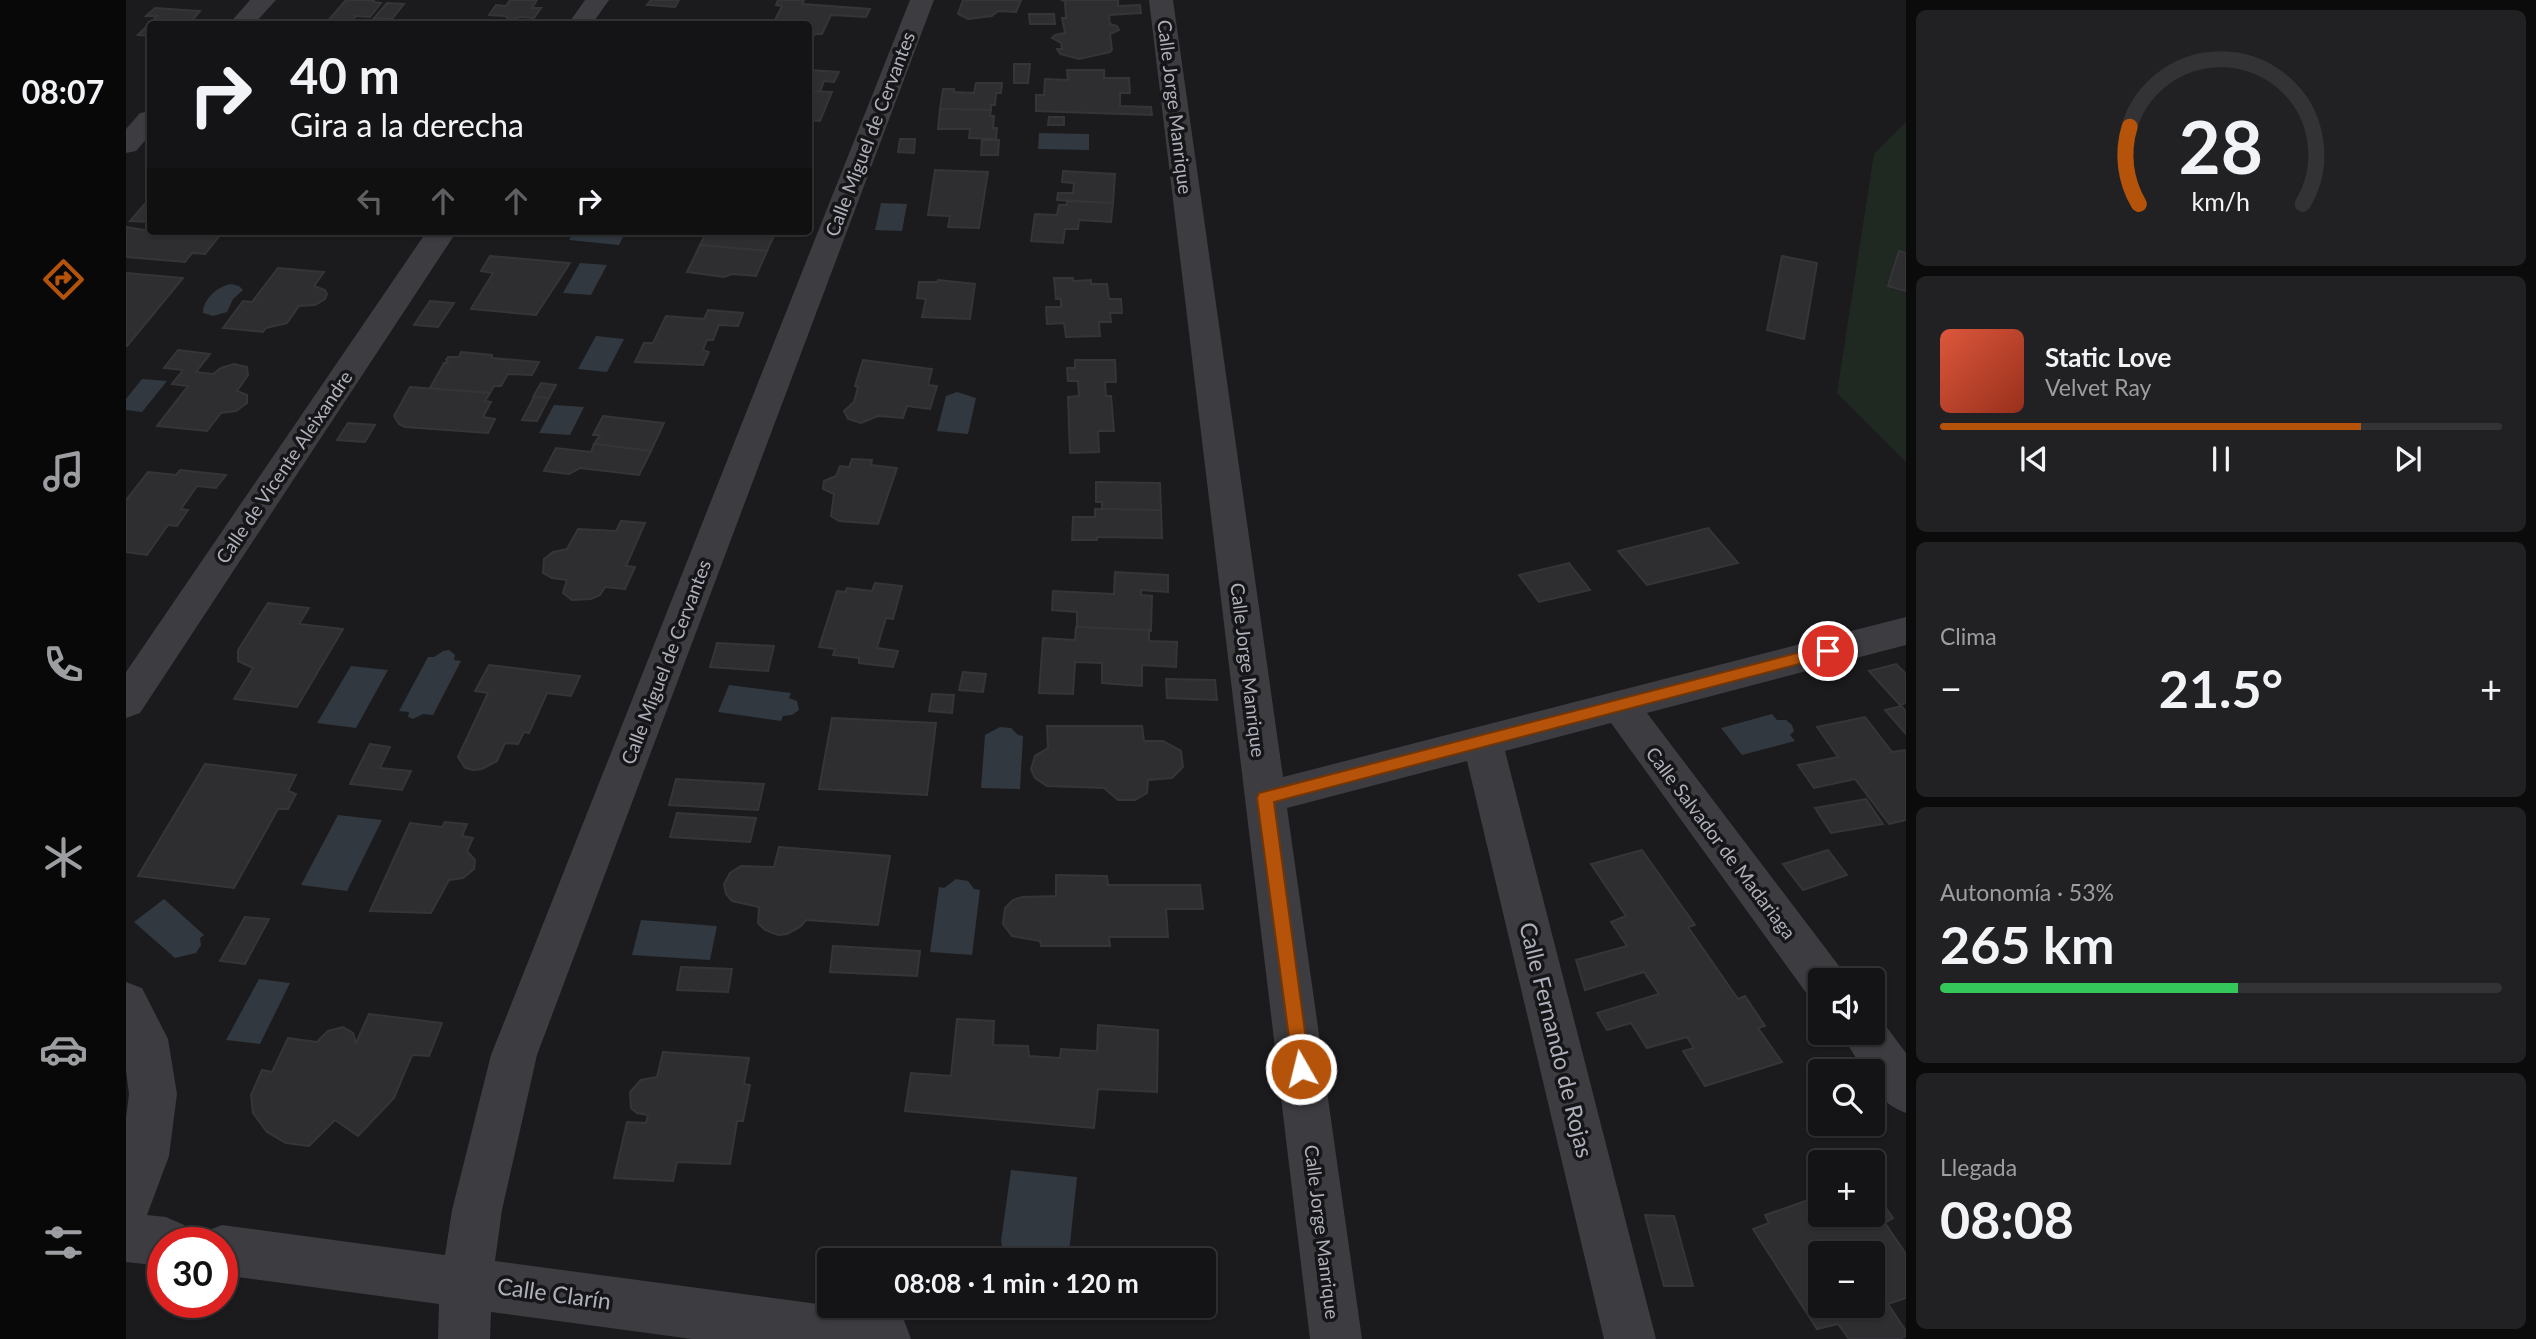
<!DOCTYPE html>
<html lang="es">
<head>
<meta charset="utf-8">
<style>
  :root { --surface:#141416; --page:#212123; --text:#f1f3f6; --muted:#9d9ea1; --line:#333335; --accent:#b45309 }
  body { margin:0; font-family:Lato,sans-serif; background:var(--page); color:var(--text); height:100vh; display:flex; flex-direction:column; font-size:26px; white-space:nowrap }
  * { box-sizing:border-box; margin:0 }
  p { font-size:23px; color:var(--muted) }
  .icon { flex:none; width:38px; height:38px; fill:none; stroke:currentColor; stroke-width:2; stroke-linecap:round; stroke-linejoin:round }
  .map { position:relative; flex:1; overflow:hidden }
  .details { display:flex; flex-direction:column; gap:10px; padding:10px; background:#0b0b0c; width:630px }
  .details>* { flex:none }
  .guide { position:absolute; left:21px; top:21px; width:665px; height:214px; border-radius:7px; box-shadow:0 2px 5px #0004,0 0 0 2px var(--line); background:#141416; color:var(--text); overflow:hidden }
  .tools { position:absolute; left:1682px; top:968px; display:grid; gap:14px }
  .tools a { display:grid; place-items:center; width:77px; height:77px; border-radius:7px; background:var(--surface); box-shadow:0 2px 5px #0004,0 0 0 2px var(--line); font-size:35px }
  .speed { position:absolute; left:21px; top:1227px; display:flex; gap:14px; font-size:35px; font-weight:700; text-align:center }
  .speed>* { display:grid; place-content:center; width:91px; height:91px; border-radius:50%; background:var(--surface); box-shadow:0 2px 5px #0004,0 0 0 2px var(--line); line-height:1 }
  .speed .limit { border:10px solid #d22; background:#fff; color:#111 }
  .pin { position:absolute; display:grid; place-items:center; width:60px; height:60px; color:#fff; margin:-30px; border:4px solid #fff; border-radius:50%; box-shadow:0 2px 7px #0007 }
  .me { position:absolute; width:77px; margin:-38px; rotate:352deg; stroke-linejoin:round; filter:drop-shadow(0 0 5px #0008) }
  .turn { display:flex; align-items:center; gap:24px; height:147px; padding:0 28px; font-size:32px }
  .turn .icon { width:91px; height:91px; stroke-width:2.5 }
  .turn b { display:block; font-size:49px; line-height:60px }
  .lanes { display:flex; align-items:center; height:66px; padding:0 28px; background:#0003; justify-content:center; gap:35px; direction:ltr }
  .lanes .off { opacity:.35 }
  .big { font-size:52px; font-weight:700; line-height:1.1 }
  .details .widget { flex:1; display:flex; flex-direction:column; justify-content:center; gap:10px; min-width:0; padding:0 24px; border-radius:10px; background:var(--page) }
  .details .dial { align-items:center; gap:0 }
  .dial svg { height:182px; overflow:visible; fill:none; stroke:var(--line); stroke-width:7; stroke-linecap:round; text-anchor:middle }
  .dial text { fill:var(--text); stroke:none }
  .song { display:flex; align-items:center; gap:21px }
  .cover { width:84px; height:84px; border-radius:10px; background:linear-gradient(135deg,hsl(10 70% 55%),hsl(10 70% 35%)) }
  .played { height:7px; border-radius:4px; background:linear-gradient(90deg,var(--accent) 75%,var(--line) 75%) }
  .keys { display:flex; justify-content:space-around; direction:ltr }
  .heat { display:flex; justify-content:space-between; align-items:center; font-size:38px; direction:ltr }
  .charge { height:10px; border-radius:5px; background:linear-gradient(90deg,#34c759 53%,var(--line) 0) }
  .trip { position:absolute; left:691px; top:1248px; width:399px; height:70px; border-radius:7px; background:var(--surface); box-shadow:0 2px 5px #0004,0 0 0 2px var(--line); font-weight:700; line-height:70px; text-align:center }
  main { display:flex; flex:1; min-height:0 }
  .tabs { display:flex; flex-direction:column; width:126px; justify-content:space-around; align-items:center; background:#080809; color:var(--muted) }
  .tabs .icon { width:49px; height:49px }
  .tabs .active { color:var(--accent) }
  .tabs b { font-size:32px; color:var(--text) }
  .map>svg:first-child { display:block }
</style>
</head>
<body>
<main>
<nav class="tabs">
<b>08:07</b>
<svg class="icon active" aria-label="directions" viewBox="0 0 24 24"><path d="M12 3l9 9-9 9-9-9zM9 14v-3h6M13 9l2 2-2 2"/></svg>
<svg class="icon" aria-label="music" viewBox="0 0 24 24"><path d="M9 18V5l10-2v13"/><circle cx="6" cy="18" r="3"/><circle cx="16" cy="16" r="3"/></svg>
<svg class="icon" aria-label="phone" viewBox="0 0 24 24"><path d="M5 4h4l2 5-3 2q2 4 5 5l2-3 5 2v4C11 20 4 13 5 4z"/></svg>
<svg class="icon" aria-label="climate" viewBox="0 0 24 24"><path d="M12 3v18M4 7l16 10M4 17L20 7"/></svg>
<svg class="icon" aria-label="car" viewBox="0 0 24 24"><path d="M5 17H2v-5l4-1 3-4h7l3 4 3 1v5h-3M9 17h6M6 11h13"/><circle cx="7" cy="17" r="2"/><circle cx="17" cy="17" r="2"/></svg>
<svg class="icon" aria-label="filters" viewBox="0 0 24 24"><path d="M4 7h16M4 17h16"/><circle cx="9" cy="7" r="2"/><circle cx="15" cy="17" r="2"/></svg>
</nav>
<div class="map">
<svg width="1780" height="1339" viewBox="0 0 1780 1339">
  <rect width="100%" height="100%" fill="#1b1b1d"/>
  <!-- green -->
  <polygon fill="#202822" points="1780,122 1780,462 1711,393 1748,154"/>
  <!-- water -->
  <g fill="#313840">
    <polygon points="913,133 963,134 963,150 912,149"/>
    <polygon points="755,203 781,204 776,231 749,230"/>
    <polygon points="449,231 500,231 493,245 443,240"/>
    <polygon points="454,263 481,265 465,295 437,293"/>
    <path d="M105 284 113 286 117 290 107 299 101 312 87 316 77 313C77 299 92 286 105 284Z"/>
    <polygon points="470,336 498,339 481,372 452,369"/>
    <polygon points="16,379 41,381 16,412 0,410 0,399"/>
    <polygon points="831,392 850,398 842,434 811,431 820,396"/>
    <polygon points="428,405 458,407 444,435 413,433"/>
    <polygon points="323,650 329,655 328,660 335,661 307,715 297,714 287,719 282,717 283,712 273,711 302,657 308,657 317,651"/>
    <polygon points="225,666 262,670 230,728 191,723"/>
    <polygon points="603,685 665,693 663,698 671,701 673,710 666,715 657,716 655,721 592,712"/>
    <polygon points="1646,714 1651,720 1660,720 1666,725 1668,731 1664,735 1669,741 1616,755 1595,728"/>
    <polygon points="874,727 885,728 892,735 897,736 894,789 855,788 859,735"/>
    <polygon points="212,815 256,820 221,891 175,885"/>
    <polygon points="830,879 842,881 848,889 854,890 846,955 804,952 813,887 818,888"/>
    <polygon points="38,899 78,935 74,938 75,945 70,953 49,958 8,922"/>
    <polygon points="515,920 591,926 584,960 506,955"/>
    <polygon points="133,979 164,983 134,1044 100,1040"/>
    <polygon points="885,1170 951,1177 943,1253 939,1260 879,1260 875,1241"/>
  </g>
  <!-- building -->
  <g fill="#2e2e31" stroke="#353539" stroke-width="2" fill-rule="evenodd">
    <polygon points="220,0 248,0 247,2 255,3 244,17 230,16 222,24 199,24"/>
    <polygon points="384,0 411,0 406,8 415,8 408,18 394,17 384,20 379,16 363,15 370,5 380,6"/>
    <polygon points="525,0 553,0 549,7 521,5"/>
    <polygon points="652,0 678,0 676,4 744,9 740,17 705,15 696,34 689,34 682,44 682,24 647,24 656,6 650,5"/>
    <polygon points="837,0 895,0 890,12 872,11 866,16 842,19 832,14"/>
    <polygon points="992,0 992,6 1014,5 1015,13 983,15 984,24 991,26 993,30 984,34 986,50 984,52 953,59 934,54 931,49 936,49 935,43 926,38 929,35 939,33 936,18 940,18 939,1 935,0"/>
    <polygon points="261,3 278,4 266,19 248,18"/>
    <polygon points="29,8 74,11 63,24 24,24 24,36 12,35 31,16 20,16"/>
    <polygon points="903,14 928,14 929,24 904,24"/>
    <polygon points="888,64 904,64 902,83 888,83"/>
    <polygon points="682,67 683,70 713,72 708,82 698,81 694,92 682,91"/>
    <polygon points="941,70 978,70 978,78 1003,78 1004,93 994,93 994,106 1025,107 1026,115 910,111 910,95 918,95 919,79 942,80"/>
    <polygon points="850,83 876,83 875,93 870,93 869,105 865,105 865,110 814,109 817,89 828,89 828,92 848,93"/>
    <polygon points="682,91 706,92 694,121 682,120"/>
    <polygon points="814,109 865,110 864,116 868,116 867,128 871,128 870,139 843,138 844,129 812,129"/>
    <polygon points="923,117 938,117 938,125 922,125"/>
    <polygon points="774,139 789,139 788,153 772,152"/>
    <polygon points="856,140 873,140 872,155 855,155"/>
    <polygon points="809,170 862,172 853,228 822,227 824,216 802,215"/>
    <polygon points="937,171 989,174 987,203 931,200 932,193 947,193 948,183 936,182"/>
    <polygon points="24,198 24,222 4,221"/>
    <polygon points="941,201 987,203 985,222 953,220 952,229 939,229 937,243 905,241 909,214 931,215 933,205 941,205"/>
    <polygon points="0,227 24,231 95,234 79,254 66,253 59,262 0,257"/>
    <polygon points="581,231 650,231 641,251 574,245"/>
    <polygon points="574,245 641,251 630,276 606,274 598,277 561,272"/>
    <polygon points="1773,251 1780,253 1780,291 1762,286"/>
    <polygon points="364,256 444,263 410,315 345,309 367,273 355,271"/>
    <polygon points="1656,256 1691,263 1678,339 1641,330"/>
    <polygon points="152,268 198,272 188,286 199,290 201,294 199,299 189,305 173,306 161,323 140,328 137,332 97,328 117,301 126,302"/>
    <polygon points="0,273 57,278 1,346 0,346"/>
    <polygon points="928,278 947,278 947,281 965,280 965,284 981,284 983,299 995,299 996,313 984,313 985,322 973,322 974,336 940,337 938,323 921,324 920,307 935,307 935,299 930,299"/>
    <polygon points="812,280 849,284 844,319 796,317 800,299 791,298 793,282 811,282"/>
    <polygon points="304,301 328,303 312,327 288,325"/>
    <polygon points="582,310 617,313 612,326 593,325 587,340 581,340 577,350 583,352 577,365 509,362 518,343 527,343 540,316 578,319"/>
    <polygon points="52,350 84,354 70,372 87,374 95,368 108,364 121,367 122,375 111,391 121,395 121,403 110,411 95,413 81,431 31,426 62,386 46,384 57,370 38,368"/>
    <polygon points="335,352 366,355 366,358 413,362 406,375 382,374 375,386 368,386 364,393 304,388 318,363 322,363 320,360 322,357 333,357"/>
    <polygon points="737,360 806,369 802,385 811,386 804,409 781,406 777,418 752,416 735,423 722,419 718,411 728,402 732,387 729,386"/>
    <polygon points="949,360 989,360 990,382 979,382 980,396 985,396 988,431 972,431 973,452 944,453 942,397 953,396 952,381 942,381 941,368 949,368"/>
    <polygon points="415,383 430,385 423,398 407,397"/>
    <polygon points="284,387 364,393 359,401 365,402 357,417 369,419 362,433 279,427 273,424 268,416"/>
    <polygon points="408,397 423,398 411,421 396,420"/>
    <polygon points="477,416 538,423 525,451 468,444 474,435 467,435"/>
    <polygon points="222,423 249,425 239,442 211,440"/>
    <polygon points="468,444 525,451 513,475 454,468 443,474 418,471 430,448 465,452"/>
    <polygon points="726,459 746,460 745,465 771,468 752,524 713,521 705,516 708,494 697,489 698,481 710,476 714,466 723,467"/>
    <polygon points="54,470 100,475 90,488 71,486 55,509 62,510 51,526 42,525 21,555 0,552 0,500 22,472 50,475"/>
    <polygon points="970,482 1034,483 1035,510 976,509 976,502 970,502"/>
    <polygon points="969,509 1035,510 1036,538 971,537 971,540 946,540 947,517 969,517"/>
    <polygon points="495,521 519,523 500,566 509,567 499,589 479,587 474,595 465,599 446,600 437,593 441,580 426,578 417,573 418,559 427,552 441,549 452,529 490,531"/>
    <polygon points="1582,528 1612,563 1521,585 1492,551"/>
    <polygon points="1443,563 1464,590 1413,602 1393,575"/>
    <polygon points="989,572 1042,575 1042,592 1015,590 1015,595 1026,596 1025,631 951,627 951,612 926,610 927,591 988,594"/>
    <polygon points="749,583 776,586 767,619 760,618 751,648 772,651 767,667 733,663 733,658 707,655 709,649 693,647 711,591 719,592 721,588 746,591"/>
    <polygon points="142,603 183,608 173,624 217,629 171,707 108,699 127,668 112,661 112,650"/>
    <polygon points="950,627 1023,630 1023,641 1051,642 1050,667 1016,665 1016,686 976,683 976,663 949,662 947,694 913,693 917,638 949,640"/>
    <polygon points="591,643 648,646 642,671 584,667"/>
    <polygon points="1770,664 1780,674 1780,703 1774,705 1743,671"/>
    <polygon points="363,665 454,676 445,696 421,693 403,733 398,732 392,744 379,743 371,761 356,769 347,770 339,768 332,757 362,693 349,691"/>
    <polygon points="837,672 860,674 857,692 833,690"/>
    <polygon points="1040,679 1089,680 1091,700 1041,698"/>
    <polygon points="806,694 828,695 826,713 803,711"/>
    <polygon points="1775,706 1780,711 1780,734 1759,710"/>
    <polygon points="1739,717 1766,752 1780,750 1780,820 1763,824 1729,779 1688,788 1672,765 1712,757 1691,727"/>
    <polygon points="706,718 810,723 801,795 693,789"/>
    <polygon points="921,726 1016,726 1018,741 1037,741 1055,751 1057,767 1046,778 1022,780 1021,793 1009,800 992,800 978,788 921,786 909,778 905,769 909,756 922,748"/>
    <polygon points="244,744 264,747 254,768 285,771 276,790 224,784"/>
    <polygon points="79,764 170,775 162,791 170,794 162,809 152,809 108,888 12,876"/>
    <polygon points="550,779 638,784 632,810 543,805"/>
    <polygon points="1740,799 1757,824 1705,833 1689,808"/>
    <polygon points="551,813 630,818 624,842 544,837"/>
    <polygon points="319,822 341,824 336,836 347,838 341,851 349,860 348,869 337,878 323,880 305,913 244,911 284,823 316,827"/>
    <polygon points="653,847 764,856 752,925 680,920 674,927 661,934 652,935 639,930 632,923 633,907 606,901 600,894 598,884 604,873 615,866 648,867"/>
    <polygon points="1516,850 1569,925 1562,927 1612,999 1619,996 1639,1026 1632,1028 1656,1062 1579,1086 1557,1051 1568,1048 1561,1037 1521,1048 1505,1023 1481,1030 1471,1013 1533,994 1518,972 1459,990 1450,960 1501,946 1485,922 1500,916 1465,864"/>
    <polygon points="1702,850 1721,875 1677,890 1657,864"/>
    <polygon points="930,875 981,876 982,885 1074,885 1077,909 1040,909 1042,937 983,937 984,946 915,946 914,941 886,936 877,924 879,908 887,900 896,897 930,896"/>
    <polygon points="119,917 143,919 119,964 94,961"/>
    <polygon points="707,946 794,951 791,976 704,972"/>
    <polygon points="555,967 606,969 602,992 551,990"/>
    <polygon points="243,1014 316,1023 303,1056 286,1055 268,1098 232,1136 209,1120 183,1146 160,1143 141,1132 127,1113 125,1095 136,1070 146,1072 162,1038 191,1042 202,1031 217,1027 227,1033 230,1043"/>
    <polygon points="831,1019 868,1021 867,1045 902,1046 903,1056 934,1058 935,1049 971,1051 972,1025 1032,1030 1031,1092 972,1089 968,1128 779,1111 785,1073 825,1076"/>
    <polygon points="537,1052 623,1058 618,1084 624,1085 617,1121 611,1121 604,1164 551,1162 547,1181 488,1178 501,1122 520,1123 522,1115 511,1113 505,1108 504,1092 515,1080 531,1077"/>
    <path d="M1746 1188 1767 1218 1759 1223 1780 1254V1298L1762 1304 1780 1331V1336L1774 1339H1723L1712 1324 1691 1329 1627 1229 1643 1223 1639 1215 1694 1196V1214H1746ZM1694 1253H1746V1306H1694Z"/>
    <polygon points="1519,1215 1548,1216 1567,1286 1538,1286"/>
  </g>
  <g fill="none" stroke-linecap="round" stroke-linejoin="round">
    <!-- minor -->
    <g fill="#3c3c41" fill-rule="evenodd">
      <polygon points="124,0 150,0 128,24 103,24"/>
      <polygon points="459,0 483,0 466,24 442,24"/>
      <polygon points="784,0 808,0 411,1055 376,1210 369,1261 759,1313 778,1320 785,1339 566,1339 365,1312 364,1339 312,1339 313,1304 96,1275 96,1242 74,1242 78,1232 96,1225 319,1255 326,1210 365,1055"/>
      <polygon points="1023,0 1047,0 1157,777 1780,617 1780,645 1521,713 1713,966 1720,980 1694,980 1694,998 1681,994 1485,723 1379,751 1530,1339 1478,1339 1341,761 1161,808 1236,1339 1184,1339"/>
      <polygon points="24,111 24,135 10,151 0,153 0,129 14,113"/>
      <polygon points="301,231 331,231 14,713 0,718 0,672"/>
      <polygon points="0,982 16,988 42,1039 51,1094 43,1156 21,1215 40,1217 58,1225 65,1242 37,1242 37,1266 0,1262 0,1118 3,1094 0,1070"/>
      <path d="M1746 1015 1753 1017 1780 1053V1113C1761 1106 1746 1092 1746 1071H1738L1714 1032H1746Z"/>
    </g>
  </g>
  <!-- route -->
  <polygon fill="#b45309" stroke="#753606" stroke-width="2" points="1702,645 1710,651 1707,655 1148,802 1184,1069 1182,1075 1175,1077 1168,1075 1131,798 1133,793"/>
  <g text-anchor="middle" stroke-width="7" stroke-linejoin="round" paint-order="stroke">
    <!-- street labels -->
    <g font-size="19" fill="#aeb1bb" stroke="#161518">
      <text transform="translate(1049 107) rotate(83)" y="7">Calle Jorge Manrique</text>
      <text transform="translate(744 134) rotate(-69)" y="7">Calle Miguel de Cervantes</text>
      <text transform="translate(158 467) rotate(-56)" y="7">Calle de Vicente Aleixandre</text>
      <text transform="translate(540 662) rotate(-69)" y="7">Calle Miguel de Cervantes</text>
      <text transform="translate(1122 670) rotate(83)" y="7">Calle Jorge Manrique</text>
      <text transform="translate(1595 843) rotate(53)" y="7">Calle Salvador de Madariaga</text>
      <text transform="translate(1196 1232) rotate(83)" y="7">Calle Jorge Manrique</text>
    </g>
    <!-- near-street labels -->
    <g font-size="23" fill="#aeb1bb" stroke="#161518">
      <text transform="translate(1430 1040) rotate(76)" y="8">Calle Fernando de Rojas</text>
      <text transform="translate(428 1294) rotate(8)" y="8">Calle Clarín</text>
    </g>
  </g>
</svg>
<div class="tools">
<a><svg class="icon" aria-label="sound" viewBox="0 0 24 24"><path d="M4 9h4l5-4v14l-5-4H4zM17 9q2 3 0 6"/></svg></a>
<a><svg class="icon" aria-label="search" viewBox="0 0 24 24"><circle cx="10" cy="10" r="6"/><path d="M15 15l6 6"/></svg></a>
<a>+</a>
<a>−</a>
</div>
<div class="speed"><div class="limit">30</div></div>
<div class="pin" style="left:1702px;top:651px;background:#d93025"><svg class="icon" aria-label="arrive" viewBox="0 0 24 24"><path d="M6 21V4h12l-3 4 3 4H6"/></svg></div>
<svg class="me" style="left:1175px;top:1069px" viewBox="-20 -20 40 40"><circle r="17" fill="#b45309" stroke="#fff" stroke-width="3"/><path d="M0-11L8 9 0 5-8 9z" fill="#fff"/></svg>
<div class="trip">08:08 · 1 min · 120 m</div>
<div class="guide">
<div class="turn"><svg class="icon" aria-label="right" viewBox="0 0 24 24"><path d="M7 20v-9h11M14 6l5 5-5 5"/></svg><div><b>40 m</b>Gira a la derecha</div></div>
<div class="lanes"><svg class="icon off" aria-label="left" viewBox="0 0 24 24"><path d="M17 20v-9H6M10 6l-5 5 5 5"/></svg><svg class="icon off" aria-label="ahead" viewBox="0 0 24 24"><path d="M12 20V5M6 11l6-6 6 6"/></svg><svg class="icon off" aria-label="ahead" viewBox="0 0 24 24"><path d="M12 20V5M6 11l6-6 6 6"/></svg><svg class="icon" aria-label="right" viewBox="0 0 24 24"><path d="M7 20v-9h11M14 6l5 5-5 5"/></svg></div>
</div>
</div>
<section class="details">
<div class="widget dial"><svg viewBox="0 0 100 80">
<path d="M14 69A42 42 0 1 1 86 69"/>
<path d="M14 69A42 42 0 0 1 10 35" stroke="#b45309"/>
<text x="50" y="56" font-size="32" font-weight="700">28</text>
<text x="50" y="72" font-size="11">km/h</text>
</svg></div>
<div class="widget">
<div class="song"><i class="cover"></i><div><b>Static Love</b><p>Velvet Ray</p></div></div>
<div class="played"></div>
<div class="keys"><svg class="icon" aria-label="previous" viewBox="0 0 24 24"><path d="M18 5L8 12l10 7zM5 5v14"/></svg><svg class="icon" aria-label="pause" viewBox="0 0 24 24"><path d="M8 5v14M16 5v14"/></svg><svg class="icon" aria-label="next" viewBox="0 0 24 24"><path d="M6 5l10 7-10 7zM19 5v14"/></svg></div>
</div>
<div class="widget"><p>Clima</p>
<div class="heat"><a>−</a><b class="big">21.5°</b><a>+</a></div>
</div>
<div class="widget"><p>Autonomía · 53%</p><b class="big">265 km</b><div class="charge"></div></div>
<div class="widget"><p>Llegada</p><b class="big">08:08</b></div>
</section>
</main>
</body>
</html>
